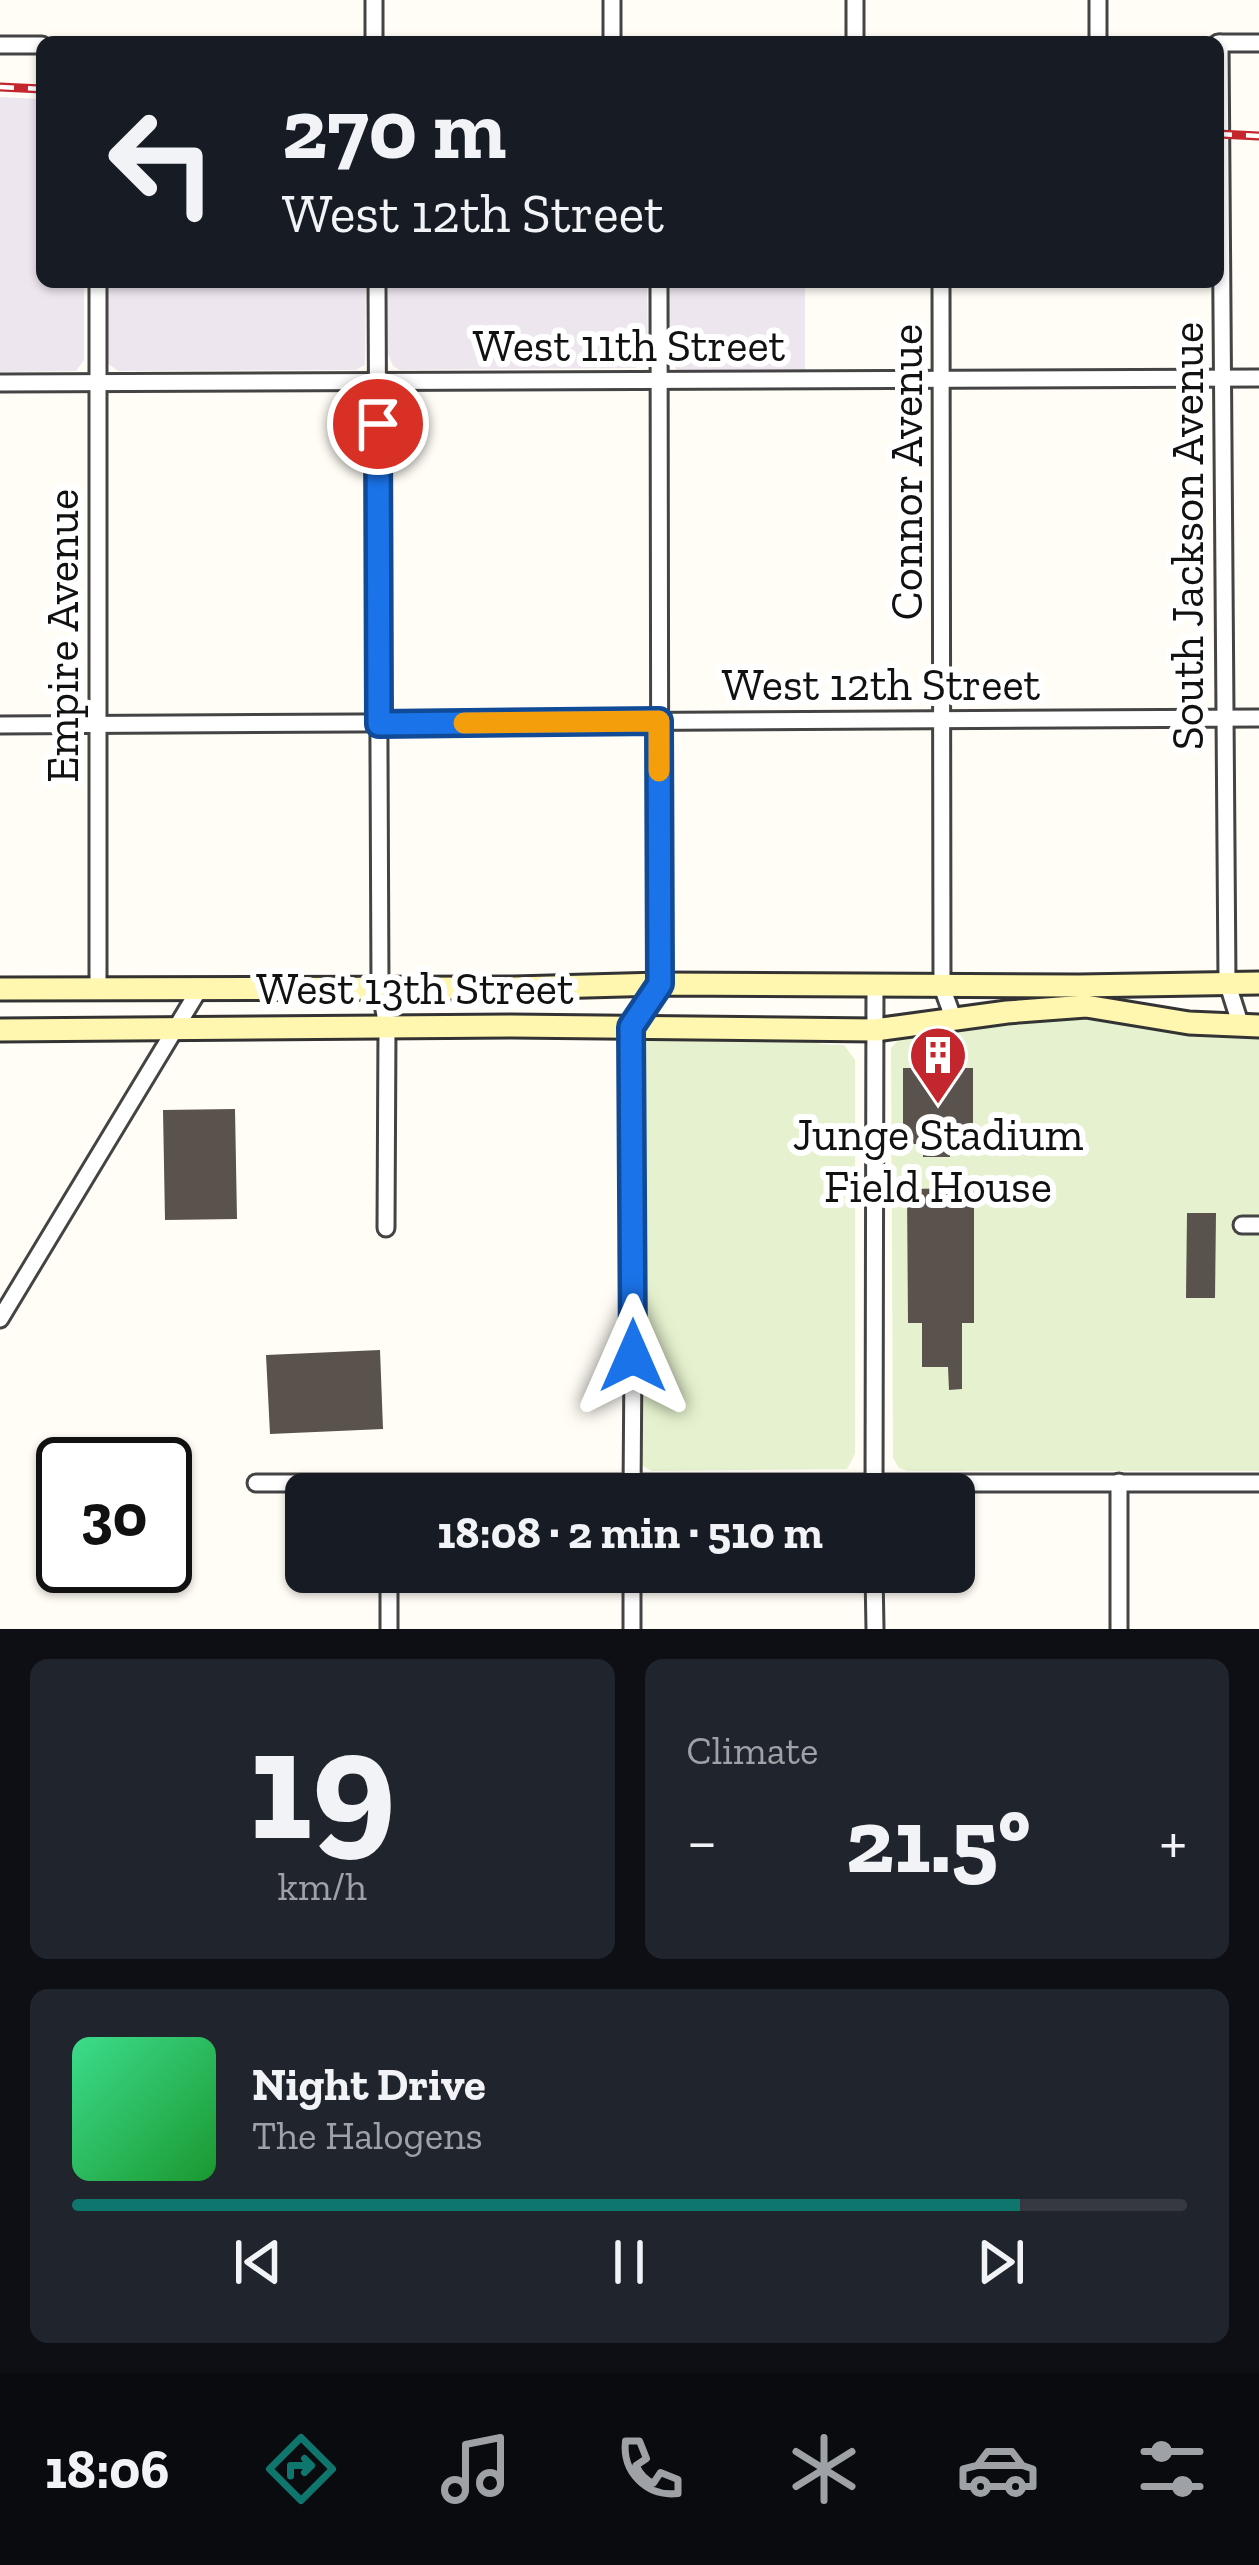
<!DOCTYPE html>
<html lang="en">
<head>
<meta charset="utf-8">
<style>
  :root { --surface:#171b24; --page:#20242c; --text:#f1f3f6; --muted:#9ea1a6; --line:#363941; --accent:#0f766e }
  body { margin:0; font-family:"Zilla Slab",serif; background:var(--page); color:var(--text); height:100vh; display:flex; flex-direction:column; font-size:45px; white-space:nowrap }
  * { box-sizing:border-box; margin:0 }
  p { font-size:39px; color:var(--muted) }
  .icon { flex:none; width:66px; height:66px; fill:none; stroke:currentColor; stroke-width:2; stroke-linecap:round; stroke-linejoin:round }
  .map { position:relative; height:1629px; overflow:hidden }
  .drawer { display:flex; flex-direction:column; gap:30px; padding:30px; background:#0d0f14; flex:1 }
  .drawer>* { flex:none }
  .hud { position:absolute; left:36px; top:36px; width:1188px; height:252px; border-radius:18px; box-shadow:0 3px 9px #0004; background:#171b24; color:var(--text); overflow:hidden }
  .speed { position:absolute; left:36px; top:1437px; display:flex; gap:24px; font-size:60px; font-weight:700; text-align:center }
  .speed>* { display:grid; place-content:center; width:156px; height:156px; border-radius:50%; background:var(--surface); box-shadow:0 3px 9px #0004; line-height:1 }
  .speed .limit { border:6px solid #111; border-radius:18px; background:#fff; color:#111 }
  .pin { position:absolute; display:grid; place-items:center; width:102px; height:102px; color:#fff; margin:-51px; border:6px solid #fff; border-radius:50%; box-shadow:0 3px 12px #0007 }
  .me { position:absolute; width:132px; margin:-66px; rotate:0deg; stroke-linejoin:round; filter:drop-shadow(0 0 9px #0008) }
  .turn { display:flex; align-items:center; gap:42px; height:252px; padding:0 48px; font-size:54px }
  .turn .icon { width:156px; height:156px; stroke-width:2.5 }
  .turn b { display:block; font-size:84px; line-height:102px }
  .big { font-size:90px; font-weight:700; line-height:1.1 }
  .drawer .widget { flex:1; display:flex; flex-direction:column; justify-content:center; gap:18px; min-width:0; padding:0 42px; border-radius:18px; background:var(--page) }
  .drawer .dial { align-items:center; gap:0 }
  .dial b { font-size:156px; line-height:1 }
  .song { display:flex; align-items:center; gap:36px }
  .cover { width:144px; height:144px; border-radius:18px; background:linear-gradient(135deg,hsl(150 70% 55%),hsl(130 70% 35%)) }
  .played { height:12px; border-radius:6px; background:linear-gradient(90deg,var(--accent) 85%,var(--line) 85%) }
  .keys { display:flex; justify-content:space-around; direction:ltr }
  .heat { display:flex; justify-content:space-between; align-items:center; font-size:66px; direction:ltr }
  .drawer .tiles { flex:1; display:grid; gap:30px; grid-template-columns:1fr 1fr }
  .widget:last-child { grid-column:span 2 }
  .trip { position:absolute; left:285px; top:1473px; width:690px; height:120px; border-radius:18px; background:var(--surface); box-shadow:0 3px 9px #0004; font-weight:700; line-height:120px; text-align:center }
  .tabs { display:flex; height:192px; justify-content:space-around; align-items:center; background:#090b0e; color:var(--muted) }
  .tabs .icon { width:84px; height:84px }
  .tabs .active { color:var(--accent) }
  .tabs b { font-size:54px; color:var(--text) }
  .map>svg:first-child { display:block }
</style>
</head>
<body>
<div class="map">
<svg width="1259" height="1629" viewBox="0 0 1259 1629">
  <rect width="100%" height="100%" fill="#fffdf5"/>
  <!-- industrial -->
  <g fill="#eee6ef">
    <polygon points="0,97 42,99 42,282 84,282 84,360 76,371 0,372"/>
    <polygon points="107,282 366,282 365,365 355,370 118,371 107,363"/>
    <polygon points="388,282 647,282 648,357 646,363 635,368 400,370 393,366 388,354"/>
    <polygon points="669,282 805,282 805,370 677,370 669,360"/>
  </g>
  <!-- pitch -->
  <g fill="#e6f2cf">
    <polygon points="1056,1011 1259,1034 1259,1471 908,1471 899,1468 893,1458 891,1048 903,1035"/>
    <polygon points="654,1036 804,1036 821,1044 844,1045 855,1060 855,1454 847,1469 652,1471 641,1465 641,1048 645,1039"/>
  </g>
  <!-- building -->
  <g fill="#5a524d">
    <polygon points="903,1068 973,1068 973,1144 950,1144 950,1157 923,1157 923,1144 903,1144"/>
    <polygon points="235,1109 237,1219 165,1220 163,1110"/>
    <polygon points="974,1188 974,1323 962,1323 962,1389 949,1390 948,1367 922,1367 922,1323 908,1323 907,1189"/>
    <polygon points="1187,1213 1216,1213 1215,1298 1186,1298"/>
    <polygon points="380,1350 383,1429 270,1434 266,1355"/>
  </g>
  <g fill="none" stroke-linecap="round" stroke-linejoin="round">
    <!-- street casing -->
    <g stroke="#444" stroke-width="21">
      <g id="street">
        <polyline points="374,0 374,42"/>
        <polyline points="612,42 612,0"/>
        <polyline points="855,42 855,0"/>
        <polyline points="1098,42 1098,0"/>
        <polyline points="1218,43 1259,43"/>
        <polyline points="1220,43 1227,982 1241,1026"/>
        <polyline points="0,45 42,45"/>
        <polyline points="98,282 98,989"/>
        <polyline points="377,282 380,987 387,1027 386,1228"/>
        <polyline points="941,282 942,987 954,1020"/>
        <polyline points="0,383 1259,378"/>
        <polyline points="0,725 1259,718"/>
        <polyline points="1242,1225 1259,1225"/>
        <polyline points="0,1319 200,988"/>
        <polyline points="1119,1482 1119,1629"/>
        <polyline points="256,1483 1259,1483"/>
        <polyline points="632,1494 634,1225 631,1027 660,984 659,282"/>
        <polyline points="874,1494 875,986"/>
        <polyline points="874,1572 875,1629"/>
        <polyline points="389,1629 389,1572"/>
        <polyline points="632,1629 632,1572"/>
      </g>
    </g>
    <!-- secondary casing -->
    <g stroke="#333" stroke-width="27">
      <g id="secondary">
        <polyline points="0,989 514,988 660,984 1079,986 1259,983"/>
        <polyline points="0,1030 511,1026 875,1030 1007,1012 1086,1006 1189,1023 1259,1026"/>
      </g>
    </g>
    <!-- street -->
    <use href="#street" stroke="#fff" stroke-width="15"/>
    <!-- secondary -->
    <use href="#secondary" stroke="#fff6b0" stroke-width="21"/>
    <!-- rail casing -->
    <g stroke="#c4262e" stroke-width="9">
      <g id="rail">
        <polyline points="0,87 42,89"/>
        <polyline points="1218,134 1259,136"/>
      </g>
    </g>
    <!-- rail -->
    <use href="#rail" stroke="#fff" stroke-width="4.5" stroke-dasharray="14" stroke-linecap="butt"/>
  </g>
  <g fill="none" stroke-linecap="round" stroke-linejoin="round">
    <!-- route casing -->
    <g stroke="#114b97" stroke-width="30">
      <polyline id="route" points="378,424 379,724 659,721 660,984 631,1027 633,1356"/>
    </g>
    <!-- route -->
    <use href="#route" stroke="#1a73e8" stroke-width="21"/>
    <!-- slow -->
    <polyline stroke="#f59e0b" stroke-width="21" points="464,723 659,721 659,771"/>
  </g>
  <!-- icons -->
  <defs>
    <g id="building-pin" transform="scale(3)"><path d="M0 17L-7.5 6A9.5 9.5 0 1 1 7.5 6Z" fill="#c4262e" stroke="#fff"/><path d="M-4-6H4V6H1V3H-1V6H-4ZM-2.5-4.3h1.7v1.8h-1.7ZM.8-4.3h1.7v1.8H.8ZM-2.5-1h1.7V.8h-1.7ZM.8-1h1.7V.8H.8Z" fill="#fff"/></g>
  </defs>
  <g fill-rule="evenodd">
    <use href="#building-pin" x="938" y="1055"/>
  </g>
  <g text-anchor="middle" stroke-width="12" stroke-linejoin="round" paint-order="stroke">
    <!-- street labels -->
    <g font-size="45" fill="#111" stroke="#fff">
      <text x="629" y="361">West 11th Street</text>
      <text transform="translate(906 472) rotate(-90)" y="16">Connor Avenue</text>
      <text transform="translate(1187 536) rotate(-90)" y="16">South Jackson Avenue</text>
      <text transform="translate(62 636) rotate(-90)" y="16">Empire Avenue</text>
      <text x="881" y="700">West 12th Street</text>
      <text x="415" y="1004">West 13th Street</text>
    </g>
    <!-- poi labels -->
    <g font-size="45" fill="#111" stroke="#fff">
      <text x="938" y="1150">Junge Stadium<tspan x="938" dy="52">Field House</tspan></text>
    </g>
  </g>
</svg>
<div class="speed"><div class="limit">30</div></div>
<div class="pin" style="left:378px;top:424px;background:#d93025"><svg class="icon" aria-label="arrive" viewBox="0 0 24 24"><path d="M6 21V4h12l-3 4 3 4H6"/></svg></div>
<svg class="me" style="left:633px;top:1356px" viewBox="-20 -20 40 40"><path d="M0-17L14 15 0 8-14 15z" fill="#1a73e8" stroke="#fff" stroke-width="4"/></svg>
<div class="trip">18:08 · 2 min · 510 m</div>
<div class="hud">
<div class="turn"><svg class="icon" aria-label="left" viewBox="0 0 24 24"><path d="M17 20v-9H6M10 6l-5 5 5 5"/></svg><div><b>270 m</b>West 12th Street</div></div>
</div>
</div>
<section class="drawer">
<div class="tiles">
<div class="widget dial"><b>19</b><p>km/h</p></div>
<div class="widget"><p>Climate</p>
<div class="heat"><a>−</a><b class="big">21.5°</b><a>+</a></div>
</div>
<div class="widget">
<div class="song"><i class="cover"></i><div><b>Night Drive</b><p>The Halogens</p></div></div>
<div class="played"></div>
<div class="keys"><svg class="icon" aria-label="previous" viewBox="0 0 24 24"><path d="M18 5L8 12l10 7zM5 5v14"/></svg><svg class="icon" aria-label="pause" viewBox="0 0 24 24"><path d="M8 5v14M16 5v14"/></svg><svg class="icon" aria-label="next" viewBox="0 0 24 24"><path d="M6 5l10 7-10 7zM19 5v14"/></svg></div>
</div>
</div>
</section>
<nav class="tabs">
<b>18:06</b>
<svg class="icon active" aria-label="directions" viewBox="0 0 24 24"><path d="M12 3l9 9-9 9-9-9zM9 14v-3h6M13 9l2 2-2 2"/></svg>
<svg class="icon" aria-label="music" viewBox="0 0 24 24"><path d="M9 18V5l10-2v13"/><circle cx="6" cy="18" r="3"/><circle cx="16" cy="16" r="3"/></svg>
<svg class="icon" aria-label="phone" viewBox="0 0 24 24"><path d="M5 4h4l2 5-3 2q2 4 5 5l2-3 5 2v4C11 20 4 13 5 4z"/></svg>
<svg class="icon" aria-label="climate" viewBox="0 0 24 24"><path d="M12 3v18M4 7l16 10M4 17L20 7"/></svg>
<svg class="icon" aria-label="car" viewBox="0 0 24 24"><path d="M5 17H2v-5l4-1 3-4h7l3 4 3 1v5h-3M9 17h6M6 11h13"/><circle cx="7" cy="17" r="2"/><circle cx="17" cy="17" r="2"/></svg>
<svg class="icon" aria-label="filters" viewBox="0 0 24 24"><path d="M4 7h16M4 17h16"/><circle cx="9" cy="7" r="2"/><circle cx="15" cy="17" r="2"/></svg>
</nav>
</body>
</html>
